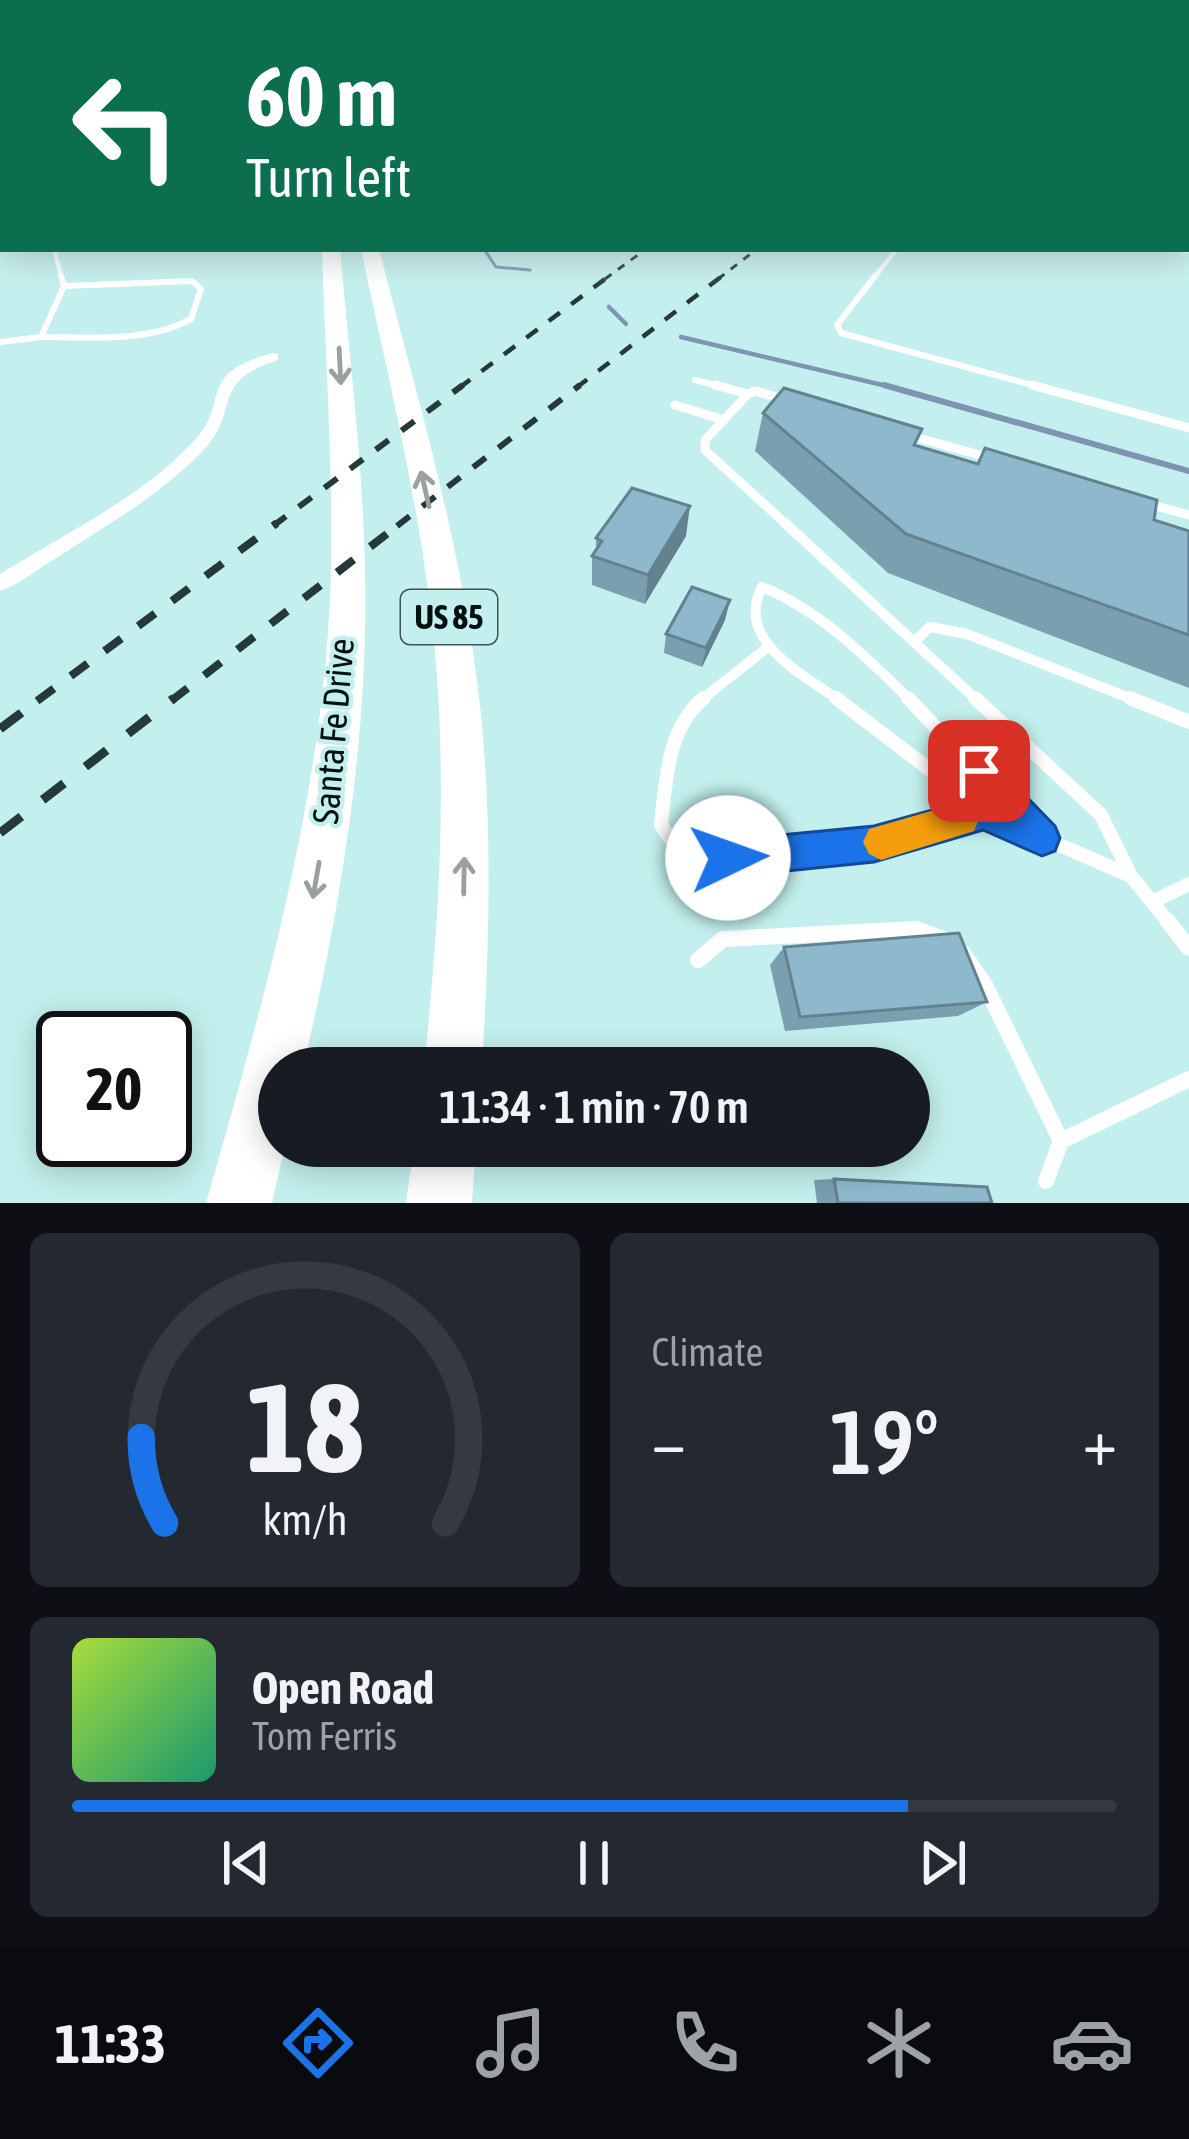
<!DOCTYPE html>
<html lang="en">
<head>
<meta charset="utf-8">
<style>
  :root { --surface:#171b24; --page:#242831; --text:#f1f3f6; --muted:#9ea1a6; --line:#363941; --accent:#1a73e8 }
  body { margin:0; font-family:"Asap Condensed",sans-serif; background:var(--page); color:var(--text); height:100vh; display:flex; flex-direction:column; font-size:45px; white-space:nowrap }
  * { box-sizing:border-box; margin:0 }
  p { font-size:39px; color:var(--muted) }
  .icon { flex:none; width:66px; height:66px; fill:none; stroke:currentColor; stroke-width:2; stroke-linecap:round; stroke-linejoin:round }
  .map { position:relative; height:1203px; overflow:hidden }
  .sheet { display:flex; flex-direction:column; gap:30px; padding:30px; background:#0d0f14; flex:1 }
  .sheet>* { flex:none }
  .top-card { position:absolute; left:0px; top:0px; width:1191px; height:252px; box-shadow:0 6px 30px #0003; background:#0b6e4f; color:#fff; overflow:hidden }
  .speed { position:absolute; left:36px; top:1011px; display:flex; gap:24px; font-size:60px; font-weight:700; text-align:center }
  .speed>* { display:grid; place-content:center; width:156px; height:156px; border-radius:50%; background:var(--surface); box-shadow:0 6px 30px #0003; line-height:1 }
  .speed .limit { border:6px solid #111; border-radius:18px; background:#fff; color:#111 }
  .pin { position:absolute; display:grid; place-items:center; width:102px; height:102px; color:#fff; margin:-51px; border-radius:24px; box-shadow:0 6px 18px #0006 }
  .me { position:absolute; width:132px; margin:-66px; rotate:87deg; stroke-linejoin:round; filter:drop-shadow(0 0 9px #0008) }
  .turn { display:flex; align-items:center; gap:42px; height:252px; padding:0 48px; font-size:54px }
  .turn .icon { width:156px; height:156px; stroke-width:2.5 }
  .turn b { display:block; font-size:84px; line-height:102px }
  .big { font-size:90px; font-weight:600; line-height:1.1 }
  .sheet .tile { flex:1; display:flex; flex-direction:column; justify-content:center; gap:18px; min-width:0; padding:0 42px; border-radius:18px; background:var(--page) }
  .sheet .dial { align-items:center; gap:0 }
  .dial svg { height:312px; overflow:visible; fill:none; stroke:var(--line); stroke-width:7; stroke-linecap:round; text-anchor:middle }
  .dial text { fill:var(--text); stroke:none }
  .song { display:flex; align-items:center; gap:36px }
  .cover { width:144px; height:144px; border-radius:18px; background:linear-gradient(135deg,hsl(80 70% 55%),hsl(160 70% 35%)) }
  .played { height:12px; border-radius:6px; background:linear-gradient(90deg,var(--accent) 80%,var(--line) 80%) }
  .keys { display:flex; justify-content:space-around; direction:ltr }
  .heat { display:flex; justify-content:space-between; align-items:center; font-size:66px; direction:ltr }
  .sheet .tiles { flex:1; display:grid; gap:30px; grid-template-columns:1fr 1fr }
  .tile:last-child { grid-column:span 2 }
  .trip { position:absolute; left:258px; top:1047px; width:672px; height:120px; border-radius:60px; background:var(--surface); box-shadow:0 6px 30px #0003; font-weight:600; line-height:120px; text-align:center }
  .menu { display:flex; height:192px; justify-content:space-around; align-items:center; background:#090b0e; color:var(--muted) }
  .menu .icon { width:84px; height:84px }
  .menu .current { color:var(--accent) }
  .menu b { font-size:54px; color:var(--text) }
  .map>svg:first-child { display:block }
</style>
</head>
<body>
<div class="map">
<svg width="1189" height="1203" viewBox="0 0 1189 1203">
  <rect width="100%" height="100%" fill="#c3f0ee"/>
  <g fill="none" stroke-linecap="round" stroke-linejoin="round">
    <!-- stream-far2 -->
    <polyline stroke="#7f93b3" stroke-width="3" points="484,249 496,267 530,270"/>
    <!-- stream-far1 -->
    <g stroke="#7f93b3" stroke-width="4.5">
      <polyline points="609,307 626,324"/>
      <polyline points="681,337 895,388"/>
    </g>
    <!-- stream -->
    <polyline stroke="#7f93b3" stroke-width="6" points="884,385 1189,471"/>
    <!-- service-far5 -->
    <g stroke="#fff" stroke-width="4.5">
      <polyline points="54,249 62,279"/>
      <polyline points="1173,249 1189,251"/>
      <polyline points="873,279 897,249"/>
    </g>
    <!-- service-far4 -->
    <g stroke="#fff" stroke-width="6">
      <polyline points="875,276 837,325 841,333 1043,388"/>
      <path d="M41 337C90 337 147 343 191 319L201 289 192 281 64 286"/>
      <polyline points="0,342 41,337 64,286 61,276"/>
      <polyline points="695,380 726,388"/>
    </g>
    <!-- service-far3 -->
    <g stroke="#fff" stroke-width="9">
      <polyline points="715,385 748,394"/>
      <polyline points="1032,385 1189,428"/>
      <polyline points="787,400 755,391 748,394 705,440 705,450 788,526"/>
      <polyline points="675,405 724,420"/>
      <polyline points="908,435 994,459"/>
      <polyline points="1145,503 1189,515"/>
    </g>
    <!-- service-far2 -->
    <g stroke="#fff" stroke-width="10">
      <polyline points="785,523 978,701"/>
      <polyline points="916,640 930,627 967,634 1137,701"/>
      <polyline points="700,701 768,647"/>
      <path d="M840 701C803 674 734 641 762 587 820 610 867 658 911 701"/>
    </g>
    <!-- service-far1 -->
    <g stroke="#fff" stroke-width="14">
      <path d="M704 698C667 728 666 780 661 825 668 835 674 847 685 852 759 883 910 834 985 812"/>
      <polyline points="836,698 985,812 1039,836"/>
      <polyline points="908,698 1039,836"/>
      <polyline points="975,698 1101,815 1131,876 1169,923"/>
      <polyline points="1130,698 1189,722"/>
      <polyline points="1039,836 1131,876"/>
      <polyline points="1039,836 1042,839"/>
      <polyline points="1152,902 1189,884"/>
    </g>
    <!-- service -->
    <g stroke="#fff" stroke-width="16">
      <polyline points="1167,920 1189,948"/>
      <polyline points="963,953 985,985 1061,1141"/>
      <polyline points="698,960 723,939 916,929 943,939"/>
      <polyline points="1046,1181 1061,1141 1189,1079"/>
    </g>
    <!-- minor -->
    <path fill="#fff" fill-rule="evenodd" d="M273 353 278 354V360C206 383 244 411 200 454 158 496 106 526 56 558 38 569 20 584 0 591V574C64 534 139 499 192 443 234 400 192 375 273 353Z"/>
    <!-- trunk -->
    <g fill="#fff" fill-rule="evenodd">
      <path d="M322 249H340C349 355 363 462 365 569 369 736 341 906 303 1068H279V1146H285L272 1203H206C265 996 326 786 331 569 333 462 325 355 322 249Z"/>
      <path d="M361 249H379C414 385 454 519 474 658 494 794 490 932 482 1068H424C438 934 447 799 436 665 425 524 390 387 361 249Z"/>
      <polygon points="414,1146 476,1146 472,1203 406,1203"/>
    </g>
    <!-- rail-far4 -->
    <g stroke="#253938" stroke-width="3" stroke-dasharray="8 8" stroke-linecap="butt">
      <polyline points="605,279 646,249"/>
      <polyline points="718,279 757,249"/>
    </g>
    <!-- rail-far3 -->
    <g stroke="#253938" stroke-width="4.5" stroke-dasharray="14 14" stroke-linecap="butt">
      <polyline points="459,388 609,276"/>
      <polyline points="576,388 722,276"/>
    </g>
    <!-- rail-far2 -->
    <g stroke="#253938" stroke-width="6" stroke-dasharray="16 16" stroke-linecap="butt">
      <polyline points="273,526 463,385"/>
      <polyline points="397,526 580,385"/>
    </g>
    <!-- rail-far1 -->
    <g stroke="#253938" stroke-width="8" stroke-dasharray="21 21" stroke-linecap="butt">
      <polyline points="37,701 277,523"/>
      <polyline points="171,701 401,523"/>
    </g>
    <!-- rail -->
    <g stroke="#253938" stroke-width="9" stroke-dasharray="27 27" stroke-linecap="butt">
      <polyline points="0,729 41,698"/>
      <polyline points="0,833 174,698"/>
    </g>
  </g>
  <!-- wall -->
  <g fill="#7a9faf">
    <polygon points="763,413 915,445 977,464 985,448 1154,520 1189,531 1189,688 888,573 755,451"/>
    <polygon points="686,536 645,604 592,585 592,556 596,550 596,538"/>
    <polygon points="725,620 702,667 664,653 666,634"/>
    <polygon points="784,947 987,1002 958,1016 785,1031 770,965"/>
    <polygon points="834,1179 992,1203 817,1203 814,1180"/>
  </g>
  <!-- shaded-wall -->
  <g fill="#63828f">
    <polygon points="690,506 686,536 645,604 648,575"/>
    <polygon points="730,600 725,620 702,667 706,648"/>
  </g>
  <!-- building -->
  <g fill="#8eb9cc" stroke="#63828f" stroke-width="3">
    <polygon points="784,388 922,429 914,445 978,464 985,448 1157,500 1154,520 1189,531 1189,635 906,534 763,413"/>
    <polygon points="632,488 690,506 648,575 592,556 602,541 596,538"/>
    <polygon points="692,587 730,600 706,648 666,634"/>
    <polygon points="959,933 987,1002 800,1017 784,947"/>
    <polygon points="834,1179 987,1187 992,1203 838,1203"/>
  </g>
  <!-- one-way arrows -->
  <defs><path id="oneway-shaft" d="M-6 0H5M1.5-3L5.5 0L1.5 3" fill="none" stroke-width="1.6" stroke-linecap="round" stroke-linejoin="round" transform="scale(3)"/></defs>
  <g stroke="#9a9f9f">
    <use href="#oneway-shaft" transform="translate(340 366) rotate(87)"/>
    <use href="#oneway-shaft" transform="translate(425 489) rotate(-103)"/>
    <use href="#oneway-shaft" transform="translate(464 876) rotate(-89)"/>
    <use href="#oneway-shaft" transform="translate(316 880) rotate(100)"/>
  </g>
  <!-- sky -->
  <linearGradient id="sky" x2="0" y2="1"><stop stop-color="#7ea7d3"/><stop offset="0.42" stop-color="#e4f8f7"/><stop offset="1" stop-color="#e4f8f7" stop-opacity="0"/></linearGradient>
  <rect width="1189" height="292" fill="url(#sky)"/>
  <!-- route -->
  <polygon fill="#1a73e8" stroke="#114b97" stroke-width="3" points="979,756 991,760 1055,826 1060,838 1055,851 1042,856 983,830 874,862 728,877 715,871 710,858 715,845 728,840 874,826 980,797 962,771 967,760"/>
  <!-- slow -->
  <polygon fill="#f59e0b" points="962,802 974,807 979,819 974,831 881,860 869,854 863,842 869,829"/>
  <g text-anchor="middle" stroke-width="9" stroke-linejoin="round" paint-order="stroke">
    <!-- shield labels -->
    <rect fill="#c3f0ee" stroke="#3c5352" stroke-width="3" x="401" y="590" width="96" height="54" rx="9"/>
    <g font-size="33" font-weight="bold" fill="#02100f">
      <text x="449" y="629">US 85</text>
    </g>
    <!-- street labels -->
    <g font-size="36" fill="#02100f" stroke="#c3f0ee">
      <text transform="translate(333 731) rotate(-85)" y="13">Santa Fe Drive</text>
    </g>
  </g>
</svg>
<div class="speed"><div class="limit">20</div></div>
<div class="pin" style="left:979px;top:771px;background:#d93025"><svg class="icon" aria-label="arrive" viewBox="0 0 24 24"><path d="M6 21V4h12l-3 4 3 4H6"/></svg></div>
<svg class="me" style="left:728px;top:858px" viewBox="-20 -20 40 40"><circle r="19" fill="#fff"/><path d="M0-13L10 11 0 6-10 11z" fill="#1a73e8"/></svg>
<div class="trip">11:34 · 1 min · 70 m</div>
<div class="top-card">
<div class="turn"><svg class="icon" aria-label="left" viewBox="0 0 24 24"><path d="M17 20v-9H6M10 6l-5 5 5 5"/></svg><div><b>60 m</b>Turn left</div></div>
</div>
</div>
<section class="sheet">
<div class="tiles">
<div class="tile dial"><svg viewBox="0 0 100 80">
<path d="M14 69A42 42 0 1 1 86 69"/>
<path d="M14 69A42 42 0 0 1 8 47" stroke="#1a73e8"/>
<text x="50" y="56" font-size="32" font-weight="700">18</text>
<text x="50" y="72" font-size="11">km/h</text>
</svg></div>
<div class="tile"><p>Climate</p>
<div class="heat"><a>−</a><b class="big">19°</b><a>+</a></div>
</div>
<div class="tile">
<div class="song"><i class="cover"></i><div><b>Open Road</b><p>Tom Ferris</p></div></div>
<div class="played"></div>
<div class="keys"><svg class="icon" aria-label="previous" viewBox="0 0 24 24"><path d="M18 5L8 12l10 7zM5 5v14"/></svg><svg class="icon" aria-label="pause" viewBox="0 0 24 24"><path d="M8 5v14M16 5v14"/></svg><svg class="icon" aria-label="next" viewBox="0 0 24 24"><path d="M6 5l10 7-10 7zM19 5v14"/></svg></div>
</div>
</div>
</section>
<nav class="menu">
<b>11:33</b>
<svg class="icon current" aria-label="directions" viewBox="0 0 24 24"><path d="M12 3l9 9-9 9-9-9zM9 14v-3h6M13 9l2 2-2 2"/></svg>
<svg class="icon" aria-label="music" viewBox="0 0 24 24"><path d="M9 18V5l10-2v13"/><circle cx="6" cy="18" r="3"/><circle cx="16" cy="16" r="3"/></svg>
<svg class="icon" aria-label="phone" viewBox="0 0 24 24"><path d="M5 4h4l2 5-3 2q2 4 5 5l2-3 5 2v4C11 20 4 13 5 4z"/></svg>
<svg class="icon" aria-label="climate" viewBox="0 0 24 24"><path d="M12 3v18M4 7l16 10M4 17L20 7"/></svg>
<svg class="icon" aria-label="car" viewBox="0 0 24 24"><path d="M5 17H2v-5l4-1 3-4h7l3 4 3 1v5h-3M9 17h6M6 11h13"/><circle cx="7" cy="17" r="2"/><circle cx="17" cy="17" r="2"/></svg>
</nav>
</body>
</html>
